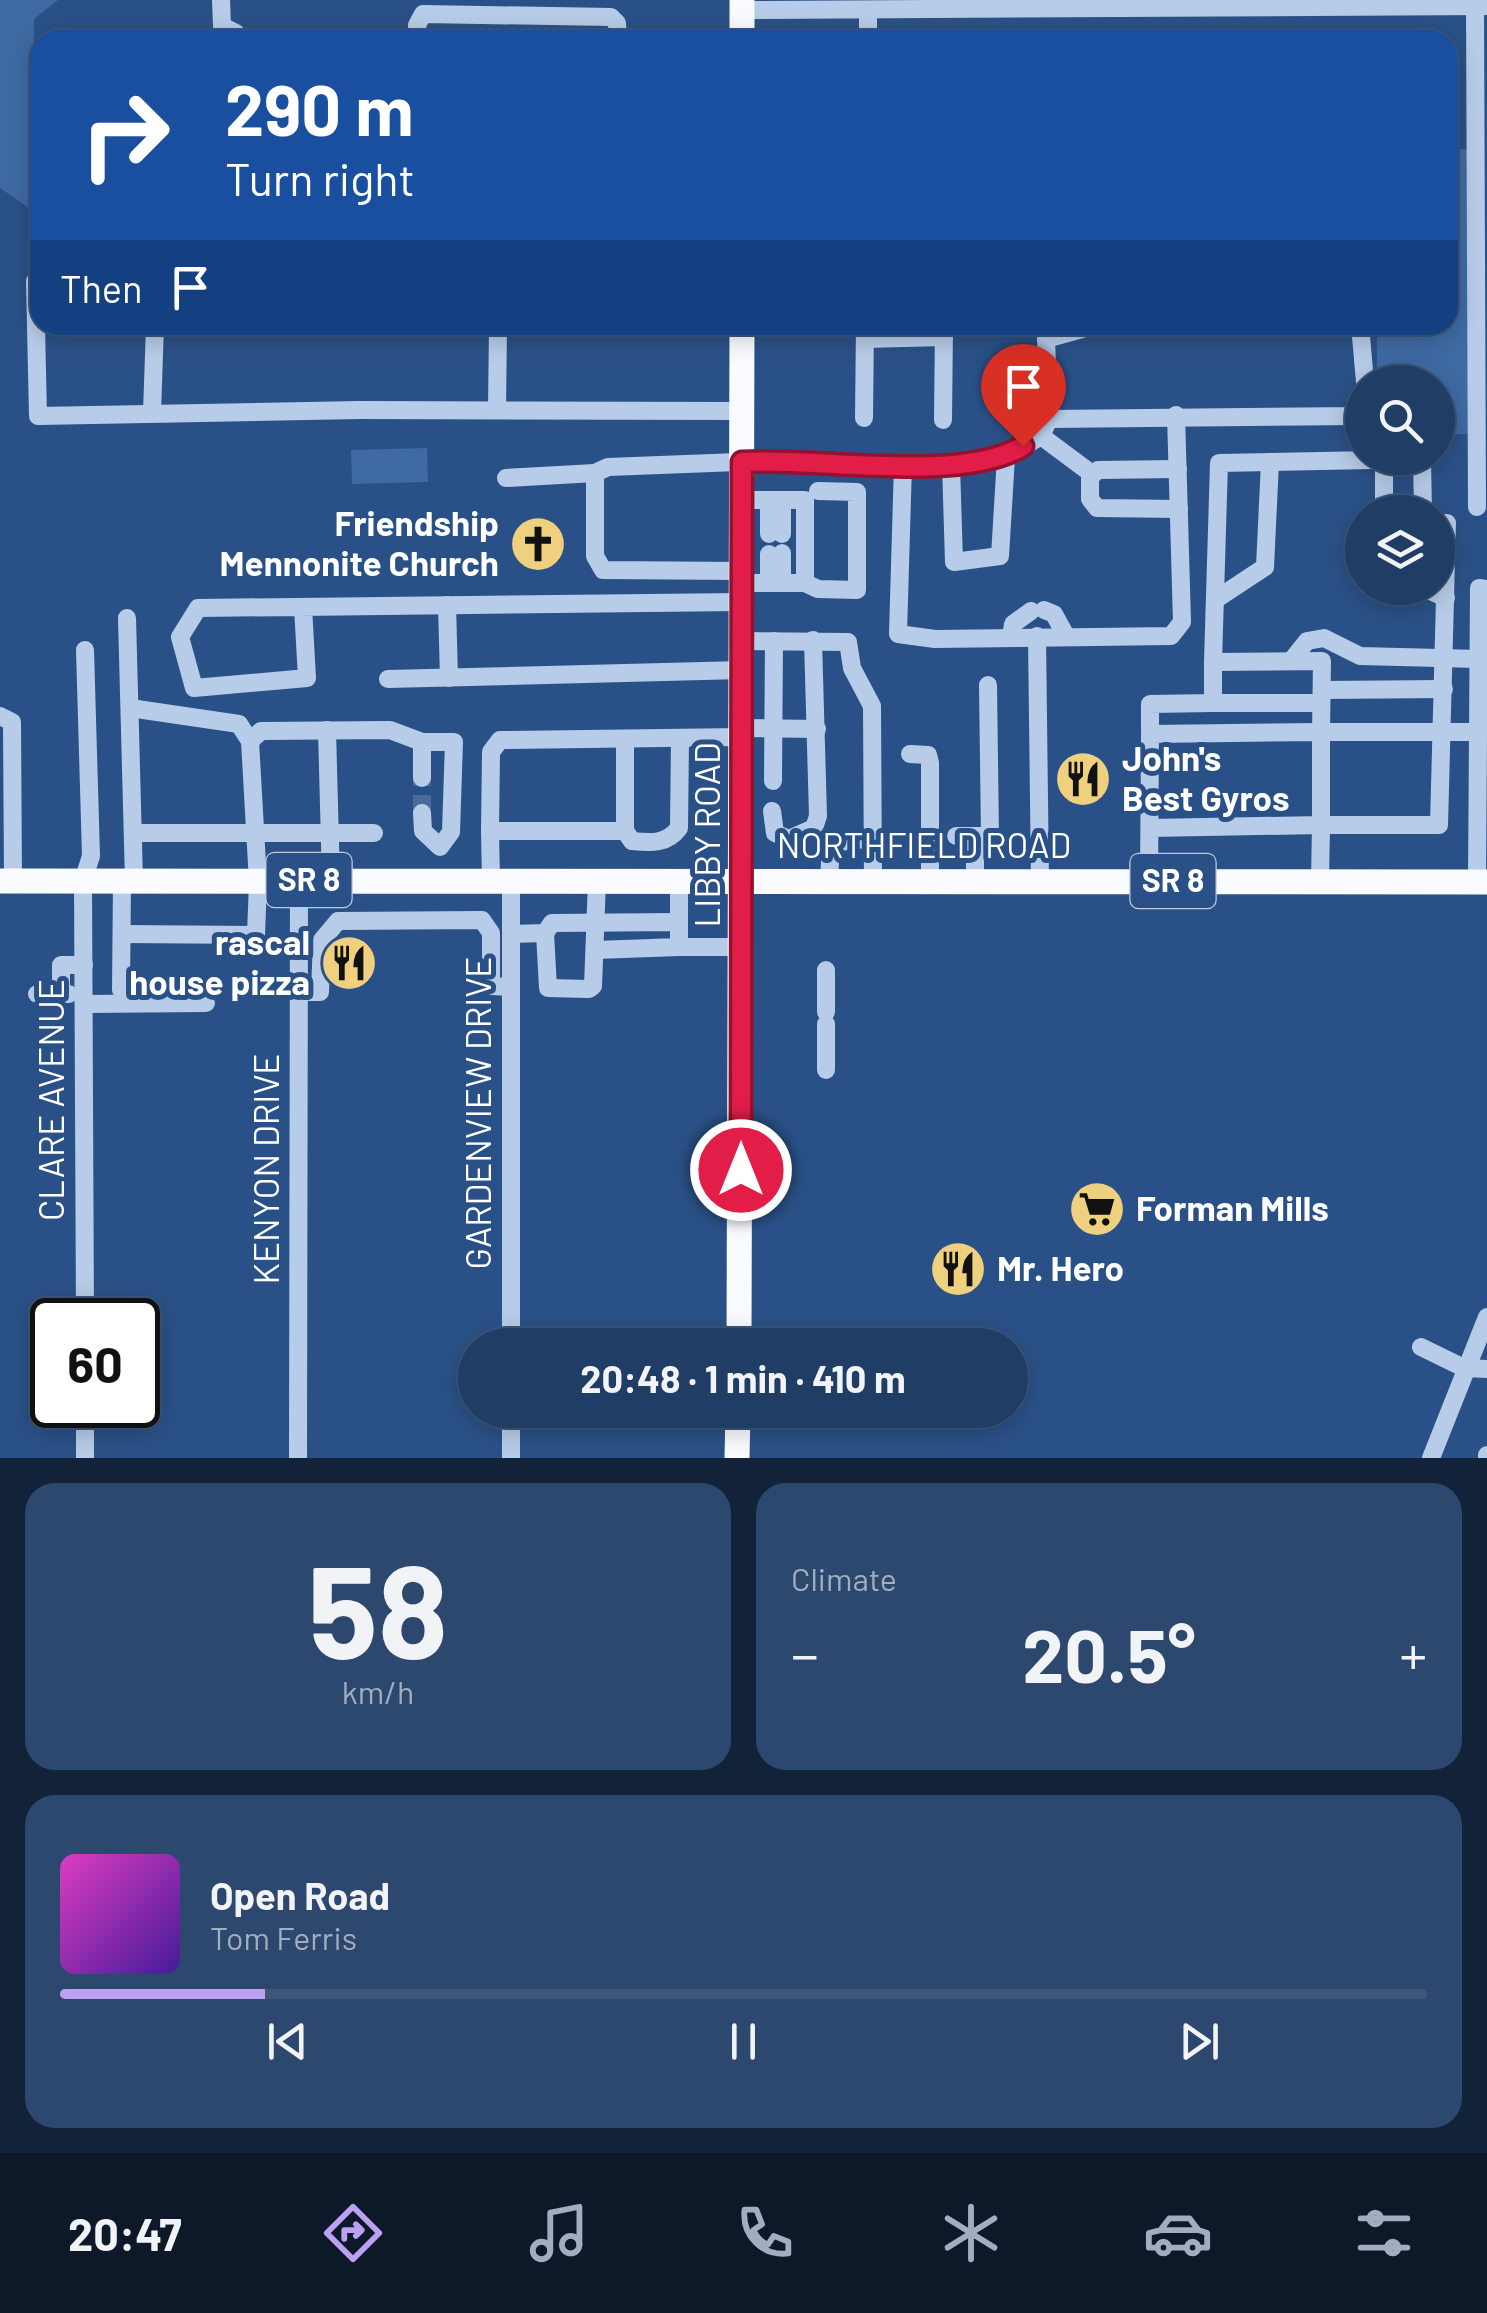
<!DOCTYPE html>
<html lang="en">
<head>
<meta charset="utf-8">
<style>
  :root { --surface:#203d65; --page:#2d486e; --text:#f1f3f6; --muted:#a2aebf; --line:#3d5679; --accent:#bca0f2 }
  body { margin:0; font-family:Barlow,sans-serif; background:var(--page); color:var(--text); height:100vh; display:flex; flex-direction:column; font-size:38px; white-space:nowrap }
  * { box-sizing:border-box; margin:0 }
  p { font-size:32px; color:var(--muted) }
  .icon { flex:none; width:55px; height:55px; fill:none; stroke:currentColor; stroke-width:2; stroke-linecap:round; stroke-linejoin:round }
  .map { position:relative; height:1458px; overflow:hidden }
  .panel { display:flex; flex-direction:column; gap:25px; padding:25px; background:#122238; flex:1 }
  .panel>* { flex:none }
  .guide { position:absolute; left:30px; top:30px; width:1428px; height:305px; border-radius:30px; box-shadow:0 5px 25px #0003,0 0 0 2px var(--line); background:#1a4fa0; color:#fff; overflow:hidden }
  .buttons { position:absolute; left:1345px; top:365px; display:grid; gap:20px }
  .buttons a { display:grid; place-items:center; width:110px; height:110px; border-radius:50%; background:var(--surface); box-shadow:0 5px 25px #0003,0 0 0 2px var(--line); font-size:50px }
  .speed { position:absolute; left:30px; top:1298px; display:flex; gap:20px; font-size:50px; font-weight:700; text-align:center }
  .speed>* { display:grid; place-content:center; width:130px; height:130px; border-radius:50%; background:var(--surface); box-shadow:0 5px 25px #0003,0 0 0 2px var(--line); line-height:1 }
  .speed .limit { border:5px solid #111; border-radius:15px; background:#fff; color:#111 }
  .pin { position:absolute; display:grid; place-items:center; width:85px; height:85px; color:#fff; margin:-102px -42px; border-radius:50% 50% 50% 0; rotate:-45deg; box-shadow:0 0 10px #0007 }
  .pin .icon { rotate:45deg }
  .me { position:absolute; width:110px; margin:-55px; rotate:0deg; stroke-linejoin:round; filter:drop-shadow(0 0 8px #0008) }
  .turn { display:flex; align-items:center; gap:35px; height:210px; padding:0 30px; font-size:45px }
  .turn .icon { width:130px; height:130px; stroke-width:2.5 }
  .turn b { display:block; font-size:70px; line-height:85px }
  .then { display:flex; align-items:center; height:95px; padding:0 30px; background:#0003; gap:20px; font-size:38px }
  .big { font-size:75px; font-weight:700; line-height:1.1 }
  .panel .tile { flex:1; display:flex; flex-direction:column; justify-content:center; gap:15px; min-width:0; padding:0 35px; border-radius:30px; background:var(--page) }
  .panel .dial { align-items:center; gap:0 }
  .dial b { font-size:130px; line-height:1 }
  .song { display:flex; align-items:center; gap:30px }
  .cover { width:120px; height:120px; border-radius:15px; background:linear-gradient(135deg,hsl(310 70% 55%),hsl(260 70% 35%)) }
  .played { height:10px; border-radius:5px; background:linear-gradient(90deg,var(--accent) 15%,var(--line) 15%) }
  .keys { display:flex; justify-content:space-around; direction:ltr }
  .heat { display:flex; justify-content:space-between; align-items:center; font-size:55px; direction:ltr }
  .panel .tiles { flex:1; display:grid; gap:25px; grid-template-columns:1fr 1fr }
  .tile:last-child { grid-column:span 2 }
  .trip { position:absolute; left:458px; top:1328px; width:570px; height:100px; border-radius:50px; background:var(--surface); box-shadow:0 5px 25px #0003,0 0 0 2px var(--line); font-weight:700; line-height:100px; text-align:center }
  .dock { display:flex; height:160px; justify-content:space-around; align-items:center; background:#0d1828; color:var(--muted) }
  .dock .icon { width:70px; height:70px }
  .dock .selected { color:var(--accent) }
  .dock b { font-size:45px; color:var(--text) }
  .map>svg:first-child { display:block }
</style>
</head>
<body>
<div class="map">
<svg width="1487" height="1458" viewBox="0 0 1487 1458">
  <rect width="100%" height="100%" fill="#2a5187"/>
  <!-- green -->
  <g fill="#3f6aa3">
    <polygon points="0,0 58,0 34,19 32,210 0,188"/>
    <polygon points="1448,149 1475,149 1476,434 1438,434 1438,382 1377,382 1377,325 1448,325"/>
    <polygon points="427,448 428,482 352,484 351,450"/>
  </g>
  <g fill="none" stroke-linecap="round" stroke-linejoin="round">
    <!-- minor-tunnel -->
    <polyline stroke="#4a6b99" stroke-width="18" stroke-dasharray="18 9" stroke-linecap="butt" points="422,813 422,778"/>
    <!-- minor -->
    <g stroke="#b7cce8" stroke-width="18">
      <polyline points="221,0 222,26 236,33 238,40"/>
      <polyline points="1475,6 1477,507"/>
      <polyline points="742,10 1487,6"/>
      <polyline points="418,40 417,25 423,14 611,17 617,23 618,40"/>
      <polyline points="868,40 868,10"/>
      <polyline points="40,281 35,281 38,416 359,410 743,411"/>
      <polyline points="1096,325 1046,339 1049,419 1359,416 1362,395"/>
      <polyline points="1360,325 1365,382"/>
      <polyline points="865,339 944,337"/>
      <polyline points="497,410 498,325"/>
      <polyline points="152,413 155,325"/>
      <polyline points="864,418 865,325"/>
      <polyline points="943,420 944,325"/>
      <polyline points="1041,436 1092,474"/>
      <polyline points="1384,460 1384,512"/>
      <polyline points="903,464 898,634 935,639 1171,636 1182,622 1176,415"/>
      <polyline points="951,464 954,562 1000,556 1006,457"/>
      <polyline points="1178,469 1098,470 1090,477 1090,499 1097,508 1179,509"/>
      <polyline points="506,478 595,473"/>
      <polyline points="769,500 769,534"/>
      <polyline points="782,500 782,534"/>
      <polyline points="1423,512 1422,459 1219,463 1213,662 1322,661 1321,732 1477,732"/>
      <polyline points="782,553 782,583"/>
      <polyline points="769,554 769,583"/>
      <polyline points="741,571 603,570 595,556 595,473 608,467 764,461 951,464 1006,457 1041,436 1049,419"/>
      <polyline points="741,583 805,583 805,500 742,500"/>
      <polyline points="805,583 818,589 857,590 857,492 818,491"/>
      <polyline points="1424,588 1446,598"/>
      <polyline points="1215,600 1265,567 1270,462"/>
      <polyline points="447,605 449,678"/>
      <path d="M303 607 307 678 194 688 180 637 198 608C379 605 560 605 741 602"/>
      <polyline points="1044,610 1054,614 1066,636"/>
      <polyline points="127,618 134,881"/>
      <polyline points="1037,636 1040,881"/>
      <polyline points="1011,637 1013,624 1031,611"/>
      <polyline points="741,641 848,642 852,668 872,706 873,881"/>
      <polyline points="85,650 91,856 83,881 85,1320"/>
      <polyline points="1291,661 1307,641 1324,638 1360,656 1479,659"/>
      <polyline points="388,679 742,670"/>
      <polyline points="1322,690 1444,689"/>
      <polyline points="1213,703 1321,703"/>
      <polyline points="0,716 12,722 13,881"/>
      <polyline points="742,728 817,729"/>
      <polyline points="327,730 331,881"/>
      <polyline points="1150,734 1150,704 1213,703 1213,662"/>
      <path d="M625 740V831L632 841C652 843 667 844 679 828L680 740"/>
      <polyline points="250,741 261,731 390,730 422,742"/>
      <polyline points="910,754 928,755 930,763 930,881"/>
      <polyline points="773,781 774,641"/>
      <polyline points="772,811 775,833 789,839 814,828 818,816 813,640"/>
      <polyline points="422,813 423,831 440,847 451,832 454,742 422,742 422,778"/>
      <polyline points="490,831 491,752 500,740 742,737"/>
      <polyline points="133,833 374,833"/>
      <polyline points="956,836 990,836 988,685"/>
      <polyline points="975,836 975,881"/>
      <polyline points="491,881 490,831 625,831"/>
      <polyline points="511,881 511,1345"/>
      <polyline points="679,881 679,922"/>
      <polyline points="829,881 831,843 873,838"/>
      <polyline points="1149,881 1150,734 1321,732 1321,825 1150,828"/>
      <polyline points="1320,881 1321,825 1439,825 1447,523 1438,523"/>
      <polyline points="1477,881 1479,588 1487,589"/>
      <polyline points="545,933 548,988 589,989 593,986 597,881"/>
      <polyline points="122,934 256,935 258,882 250,741 239,724 130,708"/>
      <polyline points="511,934 545,933 552,923 679,922 679,947 595,950"/>
      <polyline points="679,947 743,947"/>
      <polyline points="121,990 122,881"/>
      <polyline points="300,992 320,992 322,940 338,921 482,920 491,933 491,986 511,987"/>
      <polyline points="37,994 69,994"/>
      <polyline points="61,994 61,965 84,965"/>
      <polyline points="84,1004 206,1003"/>
      <polyline points="826,1012 826,970"/>
      <polyline points="826,1070 826,1024"/>
      <polyline points="1421,1347 1464,1368 1487,1369"/>
      <polyline points="85,1405 85,1458"/>
      <polyline points="511,1410 511,1458"/>
      <polyline points="298,1458 299,880"/>
      <polyline points="1431,1458 1487,1317"/>
      <polyline points="1487,1458 1487,1455"/>
    </g>
    <!-- major -->
    <g stroke="#f9fbfe" stroke-width="25">
      <polyline points="742,40 742,0"/>
      <polyline points="0,881 1487,882"/>
      <polyline points="739,1345 742,325"/>
      <polyline points="737,1458 738,1410"/>
    </g>
  </g>
  <g fill="none" stroke-linecap="round" stroke-linejoin="round">
    <!-- route casing -->
    <g stroke="#92132f" stroke-width="25">
      <path id="route" d="M741 1170 742 462C818 457 960 484 1023 446"/>
    </g>
    <!-- route -->
    <use href="#route" stroke="#e11d48" stroke-width="18"/>
  </g>
  <!-- icons -->
  <defs>
    <g id="church-disc" transform="scale(2.875)"><circle r="9.5" fill="#eed07f" stroke="#2a5187"/><path d="M-1.2-6h2.4v3.5h3.3v2.4h-3.3V6h-2.4V-.1h-3.3v-2.4h3.3Z" fill="#111"/></g>
    <g id="restaurant-disc" transform="scale(2.875)"><circle r="9.5" fill="#eed07f" stroke="#2a5187"/><path d="M-5-6h1v4h1v-4h1v4h1v-4h1v5L-1.5 .5V6h-2V.5L-5-1ZM5-6V6H3V1.5H1.5Q1.5-4 5-6Z" fill="#111"/></g>
    <g id="supermarket-disc" transform="scale(2.875)"><circle r="9.5" fill="#eed07f" stroke="#2a5187"/><path d="M-6-5.5h2.5l.6 2H6L4.5 2H-2.5L-4.4-4H-6ZM-1.5 3.2a1.3 1.3 0 1 0 .1 0ZM3 3.2a1.3 1.3 0 1 0 .1 0Z" fill="#111"/></g>
  </defs>
  <g fill-rule="evenodd">
    <use href="#church-disc" x="538" y="544"/>
    <use href="#restaurant-disc" x="1083" y="779"/>
    <use href="#restaurant-disc" x="349" y="963"/>
    <use href="#supermarket-disc" x="1097" y="1209"/>
    <use href="#restaurant-disc" x="958" y="1269"/>
  </g>
  <g text-anchor="middle" stroke-width="10" stroke-linejoin="round" paint-order="stroke">
    <!-- shield labels -->
    <g fill="#2a5187" stroke="#bfcbdb" stroke-width="2.5">
      <rect x="266.5" y="853" width="85" height="54" rx="8"/>
      <rect x="1130.5" y="854" width="85" height="54" rx="8"/>
    </g>
    <g font-size="32" font-weight="bold" fill="#fff">
      <text x="309" y="891">SR 8</text>
      <text x="1173" y="892">SR 8</text>
    </g>
    <!-- poi labels -->
    <g font-size="35" font-weight="bold" fill="#fff" stroke="#2a5187" text-anchor="start">
      <text x="499" y="536" text-anchor="end">Friendship<tspan x="499" dy="40">Mennonite Church</tspan></text>
      <text x="1122" y="771">John's<tspan x="1122" dy="40">Best Gyros</tspan></text>
      <text x="310" y="955" text-anchor="end">rascal<tspan x="310" dy="40">house pizza</tspan></text>
      <text x="1136" y="1221">Forman Mills</text>
      <text x="997" y="1281">Mr. Hero</text>
    </g>
    <!-- street labels -->
    <g font-size="35" fill="#fff" stroke="#2a5187">
      <text transform="translate(708 835) rotate(-90)" y="12">LIBBY ROAD</text>
      <text x="924" y="858">NORTHFIELD ROAD</text>
      <text transform="translate(52 1100) rotate(-90)" y="12">CLARE AVENUE</text>
      <text transform="translate(479 1113) rotate(-90)" y="12">GARDENVIEW DRIVE</text>
      <text transform="translate(267 1169) rotate(-90)" y="12">KENYON DRIVE</text>
    </g>
  </g>
</svg>
<div class="buttons">
<a><svg class="icon" aria-label="search" viewBox="0 0 24 24"><circle cx="10" cy="10" r="6"/><path d="M15 15l6 6"/></svg></a>
<a><svg class="icon" aria-label="layers" viewBox="0 0 24 24"><path d="M12 4l9 5-9 5-9-5zM3 14l9 5 9-5"/></svg></a>
</div>
<div class="speed"><div class="limit">60</div></div>
<div class="pin" style="left:1023px;top:446px;background:#d93025"><svg class="icon" aria-label="arrive" viewBox="0 0 24 24"><path d="M6 21V4h12l-3 4 3 4H6"/></svg></div>
<svg class="me" style="left:741px;top:1170px" viewBox="-20 -20 40 40"><circle r="17" fill="#e11d48" stroke="#fff" stroke-width="3"/><path d="M0-11L8 9 0 5-8 9z" fill="#fff"/></svg>
<div class="trip">20:48 · 1 min · 410 m</div>
<div class="guide">
<div class="turn"><svg class="icon" aria-label="right" viewBox="0 0 24 24"><path d="M7 20v-9h11M14 6l5 5-5 5"/></svg><div><b>290 m</b>Turn right</div></div>
<div class="then">Then<svg class="icon" aria-label="arrive" viewBox="0 0 24 24"><path d="M6 21V4h12l-3 4 3 4H6"/></svg></div>
</div>
</div>
<section class="panel">
<div class="tiles">
<div class="tile dial"><b>58</b><p>km/h</p></div>
<div class="tile"><p>Climate</p>
<div class="heat"><a>−</a><b class="big">20.5°</b><a>+</a></div>
</div>
<div class="tile">
<div class="song"><i class="cover"></i><div><b>Open Road</b><p>Tom Ferris</p></div></div>
<div class="played"></div>
<div class="keys"><svg class="icon" aria-label="previous" viewBox="0 0 24 24"><path d="M18 5L8 12l10 7zM5 5v14"/></svg><svg class="icon" aria-label="pause" viewBox="0 0 24 24"><path d="M8 5v14M16 5v14"/></svg><svg class="icon" aria-label="next" viewBox="0 0 24 24"><path d="M6 5l10 7-10 7zM19 5v14"/></svg></div>
</div>
</div>
</section>
<nav class="dock">
<b>20:47</b>
<svg class="icon selected" aria-label="directions" viewBox="0 0 24 24"><path d="M12 3l9 9-9 9-9-9zM9 14v-3h6M13 9l2 2-2 2"/></svg>
<svg class="icon" aria-label="music" viewBox="0 0 24 24"><path d="M9 18V5l10-2v13"/><circle cx="6" cy="18" r="3"/><circle cx="16" cy="16" r="3"/></svg>
<svg class="icon" aria-label="phone" viewBox="0 0 24 24"><path d="M5 4h4l2 5-3 2q2 4 5 5l2-3 5 2v4C11 20 4 13 5 4z"/></svg>
<svg class="icon" aria-label="climate" viewBox="0 0 24 24"><path d="M12 3v18M4 7l16 10M4 17L20 7"/></svg>
<svg class="icon" aria-label="car" viewBox="0 0 24 24"><path d="M5 17H2v-5l4-1 3-4h7l3 4 3 1v5h-3M9 17h6M6 11h13"/><circle cx="7" cy="17" r="2"/><circle cx="17" cy="17" r="2"/></svg>
<svg class="icon" aria-label="filters" viewBox="0 0 24 24"><path d="M4 7h16M4 17h16"/><circle cx="9" cy="7" r="2"/><circle cx="15" cy="17" r="2"/></svg>
</nav>
</body>
</html>
